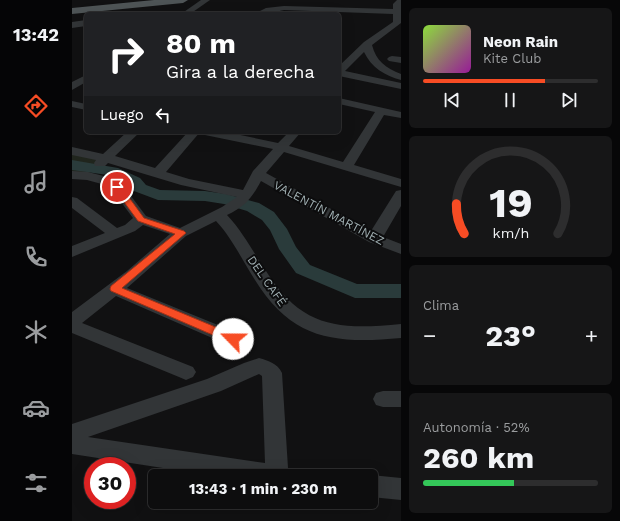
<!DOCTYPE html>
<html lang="es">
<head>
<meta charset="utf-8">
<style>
  :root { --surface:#0d0d0e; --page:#161617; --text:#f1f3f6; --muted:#9a9c9e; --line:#2d2d2e; --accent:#f74c24 }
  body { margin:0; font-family:"Work Sans",sans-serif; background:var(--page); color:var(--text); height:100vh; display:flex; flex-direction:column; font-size:15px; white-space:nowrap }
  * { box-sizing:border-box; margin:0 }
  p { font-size:13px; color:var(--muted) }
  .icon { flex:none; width:22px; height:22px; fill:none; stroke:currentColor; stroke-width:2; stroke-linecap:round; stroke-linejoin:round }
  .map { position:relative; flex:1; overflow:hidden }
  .drawer { display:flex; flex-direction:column; gap:8px; padding:8px; background:#070708; width:219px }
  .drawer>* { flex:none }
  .guide { position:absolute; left:12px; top:12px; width:257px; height:122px; border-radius:6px; box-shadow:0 4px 16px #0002,0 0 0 1px var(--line); background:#202124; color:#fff; overflow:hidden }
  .speed { position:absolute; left:12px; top:457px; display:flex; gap:8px; font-size:20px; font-weight:700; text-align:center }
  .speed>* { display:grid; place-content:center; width:52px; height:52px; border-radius:50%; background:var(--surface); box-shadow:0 4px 16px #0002,0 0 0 1px var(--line); line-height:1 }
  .speed .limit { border:6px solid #d22; background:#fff; color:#111 }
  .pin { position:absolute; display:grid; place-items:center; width:34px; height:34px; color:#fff; margin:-17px; border:2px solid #fff; border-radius:50%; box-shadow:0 1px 4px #0007 }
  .me { position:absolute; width:44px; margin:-22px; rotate:293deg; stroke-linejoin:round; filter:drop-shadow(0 0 3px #0008) }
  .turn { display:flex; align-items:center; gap:14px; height:84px; padding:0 16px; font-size:18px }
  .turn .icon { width:52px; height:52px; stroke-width:2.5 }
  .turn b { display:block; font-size:28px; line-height:34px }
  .then { display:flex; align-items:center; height:38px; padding:0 16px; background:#0003; gap:8px; font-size:15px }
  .big { font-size:30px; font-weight:700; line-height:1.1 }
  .drawer .tile { flex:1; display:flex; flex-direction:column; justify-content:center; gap:6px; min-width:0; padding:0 14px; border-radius:6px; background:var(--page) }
  .drawer .dial { align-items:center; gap:0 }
  .dial svg { height:104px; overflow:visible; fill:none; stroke:var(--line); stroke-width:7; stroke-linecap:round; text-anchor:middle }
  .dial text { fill:var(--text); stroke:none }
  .song { display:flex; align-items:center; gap:12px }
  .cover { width:48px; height:48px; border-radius:6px; background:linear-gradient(135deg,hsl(90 70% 55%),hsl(300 70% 35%)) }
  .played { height:4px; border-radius:2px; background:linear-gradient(90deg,var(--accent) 70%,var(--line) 70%) }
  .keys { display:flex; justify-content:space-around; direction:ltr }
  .heat { display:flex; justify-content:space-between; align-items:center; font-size:22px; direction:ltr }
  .charge { height:6px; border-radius:3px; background:linear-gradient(90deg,#34c759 52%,var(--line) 0) }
  .trip { position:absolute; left:76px; top:469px; width:230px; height:40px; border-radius:6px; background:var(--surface); box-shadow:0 4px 16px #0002,0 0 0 1px var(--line); font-weight:700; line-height:40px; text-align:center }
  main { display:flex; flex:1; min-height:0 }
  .dock { display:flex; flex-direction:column; width:72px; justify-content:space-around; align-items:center; background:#050506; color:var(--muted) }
  .dock .icon { width:28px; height:28px }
  .dock .selected { color:var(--accent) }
  .dock b { font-size:18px; color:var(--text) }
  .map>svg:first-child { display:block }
</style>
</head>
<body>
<main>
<nav class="dock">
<b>13:42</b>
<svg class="icon selected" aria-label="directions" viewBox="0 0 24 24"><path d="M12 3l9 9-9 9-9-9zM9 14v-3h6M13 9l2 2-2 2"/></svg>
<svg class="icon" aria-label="music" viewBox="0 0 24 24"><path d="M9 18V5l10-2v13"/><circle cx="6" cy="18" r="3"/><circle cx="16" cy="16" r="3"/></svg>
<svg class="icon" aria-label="phone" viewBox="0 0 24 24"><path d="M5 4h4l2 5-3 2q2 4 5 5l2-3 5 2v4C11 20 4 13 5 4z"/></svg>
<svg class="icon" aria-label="climate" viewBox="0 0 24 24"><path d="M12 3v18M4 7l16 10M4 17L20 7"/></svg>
<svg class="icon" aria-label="car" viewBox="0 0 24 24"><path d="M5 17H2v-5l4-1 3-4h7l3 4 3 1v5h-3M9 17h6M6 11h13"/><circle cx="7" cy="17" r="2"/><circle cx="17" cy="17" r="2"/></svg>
<svg class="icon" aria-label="filters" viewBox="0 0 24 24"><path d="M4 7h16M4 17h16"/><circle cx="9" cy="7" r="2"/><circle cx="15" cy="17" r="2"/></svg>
</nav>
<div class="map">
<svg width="329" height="521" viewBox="0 0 329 521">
  <rect width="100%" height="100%" fill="#111112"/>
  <!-- green -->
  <polygon fill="#20251d" points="0,153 31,159 17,173 0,172"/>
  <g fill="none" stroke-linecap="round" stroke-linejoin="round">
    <!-- river -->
    <polygon fill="#2a3b3b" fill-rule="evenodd" points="0,160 46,168 68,178 74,185 88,190 133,191 154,194 187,203 202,212 215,229 224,247 238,265 285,284 329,284 329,298 283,298 224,273 207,249 198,230 190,220 175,211 152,204 133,201 86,200 62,191 56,184 36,175 0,170"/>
    <!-- minor -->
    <g fill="#323537" fill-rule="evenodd">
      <polygon points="129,0 138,0 118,14 109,14"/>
      <path d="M325 0H329V23L300 45C304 61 314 68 329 74V80C313 76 299 67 292 52L273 71 329 83V89L267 76V66L292 42 321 22V14L212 10 194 14H182L194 8 212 6 321 9V4Z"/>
      <polygon points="14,20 14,26 0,28 0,22"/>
      <polygon points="320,56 329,57 329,63 317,61 315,59 317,57"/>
      <polygon points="14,75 14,82 0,90 0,82"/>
      <path d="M267 98 329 112V118L312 115 282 165 329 179V187L212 152 194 173 299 231 324 191 329 190V206L311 237 329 244V254L297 242 189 181C180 198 173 207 155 215 171 232 181 252 194 271 230 328 266 330 329 324V338C263 344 220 340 183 280 170 260 160 238 144 221L114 236 55 288 168 334 170 339 168 344 161 346 154 344 44 296 10 323 121 367 124 372 121 377 114 380 107 377 0 333V312L55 271 98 234 71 225 63 231 0 257V246L33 233 0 208V197L5 198 45 228 53 225 61 218 37 186 15 180 0 179V171L16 172 47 180 74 216 108 228 150 207 165 197 109 185 36 163 33 166H23L22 163 24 160 0 155V147L31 154 55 132H68L43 156 83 168 116 132H128L94 172 117 179 171 190 181 171 201 149 133 135 131 132H154L206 143 217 132H229L217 146 271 162 303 112 267 104Z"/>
      <polygon points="0,101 14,104 14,110 0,107"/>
      <path d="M187 358C197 361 205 363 210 373L216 468 218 469 221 476H143L0 454V424L135 379 172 363ZM187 374 190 376 193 463 16 437 149 391Z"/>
      <polygon points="311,391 329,391 329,407 311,407 304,405 301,399 304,393"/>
      <polygon points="299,475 329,478 329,500 299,497 299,476 297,476"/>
    </g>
    <!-- major -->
    <polygon fill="#4e5456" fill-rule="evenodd" points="82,0 116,0 111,3 0,14 0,8"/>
  </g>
  <!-- route -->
  <polygon fill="#f74c24" stroke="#a13117" points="42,185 48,185 72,218 112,231 114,233 50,288 165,336 166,339 165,342 157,342 39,291 38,289 39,286 103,234 66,221 41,187"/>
  <g text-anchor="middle" stroke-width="4" stroke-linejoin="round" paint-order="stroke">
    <!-- street labels -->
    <g font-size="12" fill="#a1b0b3" stroke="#0c0c0d">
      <text transform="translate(257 213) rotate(28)" y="4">VALENTÍN MARTÍNEZ</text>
      <text transform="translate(195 281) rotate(55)" y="4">DEL CAFÉ</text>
    </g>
  </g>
</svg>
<div class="speed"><div class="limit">30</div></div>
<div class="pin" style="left:45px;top:187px;background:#d93025"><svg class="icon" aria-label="arrive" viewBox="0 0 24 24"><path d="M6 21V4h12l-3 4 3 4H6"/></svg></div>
<svg class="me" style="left:161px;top:339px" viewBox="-20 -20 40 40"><circle r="19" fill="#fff"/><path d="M0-13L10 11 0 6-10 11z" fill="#f74c24"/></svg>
<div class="trip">13:43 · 1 min · 230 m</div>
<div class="guide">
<div class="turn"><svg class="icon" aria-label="right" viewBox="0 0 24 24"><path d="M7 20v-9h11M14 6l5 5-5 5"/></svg><div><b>80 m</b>Gira a la derecha</div></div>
<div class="then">Luego<svg class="icon" aria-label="left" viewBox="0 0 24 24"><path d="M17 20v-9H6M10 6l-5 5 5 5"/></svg></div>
</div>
</div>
<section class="drawer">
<div class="tile">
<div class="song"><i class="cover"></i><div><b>Neon Rain</b><p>Kite Club</p></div></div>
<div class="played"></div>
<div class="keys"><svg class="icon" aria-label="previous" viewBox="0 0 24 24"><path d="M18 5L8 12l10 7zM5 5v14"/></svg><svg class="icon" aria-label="pause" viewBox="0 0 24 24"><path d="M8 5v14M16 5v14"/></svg><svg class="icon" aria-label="next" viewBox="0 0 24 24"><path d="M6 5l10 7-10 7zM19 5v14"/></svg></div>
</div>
<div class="tile dial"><svg viewBox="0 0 100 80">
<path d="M14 69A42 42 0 1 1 86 69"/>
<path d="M14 69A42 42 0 0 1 8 46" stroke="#f74c24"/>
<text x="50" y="56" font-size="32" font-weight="700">19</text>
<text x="50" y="72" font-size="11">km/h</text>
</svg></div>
<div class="tile"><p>Clima</p>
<div class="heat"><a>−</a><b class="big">23°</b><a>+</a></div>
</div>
<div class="tile"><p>Autonomía · 52%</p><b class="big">260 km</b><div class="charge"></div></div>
</section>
</main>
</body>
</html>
